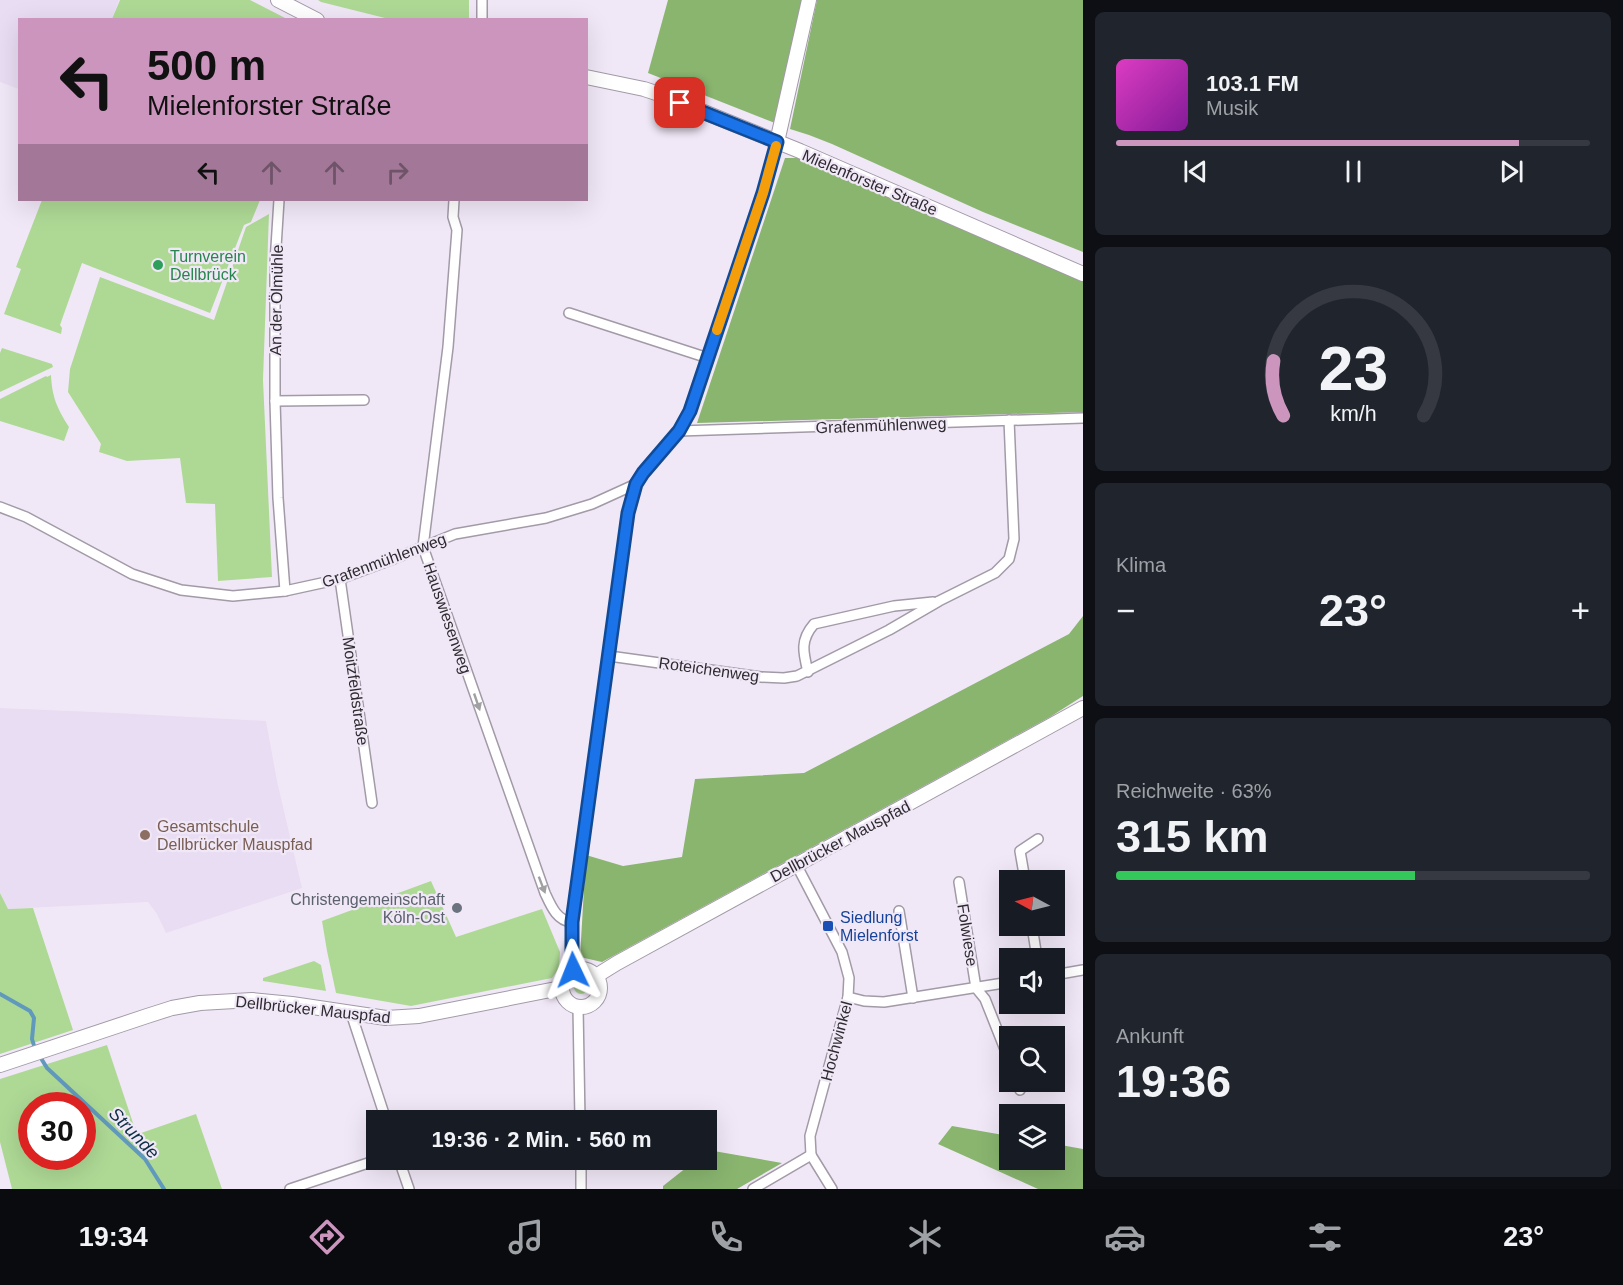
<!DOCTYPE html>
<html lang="de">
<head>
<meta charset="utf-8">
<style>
  :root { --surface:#171b24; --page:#20242c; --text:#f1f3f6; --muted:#9ea1a6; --line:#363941; --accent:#cb95be }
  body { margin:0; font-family:Helvetica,sans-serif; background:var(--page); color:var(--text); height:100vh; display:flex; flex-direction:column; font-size:22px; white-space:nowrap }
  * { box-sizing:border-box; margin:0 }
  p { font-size:20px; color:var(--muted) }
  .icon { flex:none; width:33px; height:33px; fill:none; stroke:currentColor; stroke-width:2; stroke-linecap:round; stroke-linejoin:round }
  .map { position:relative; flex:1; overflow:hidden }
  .side { display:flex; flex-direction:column; gap:12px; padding:12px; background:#0d0f14; width:540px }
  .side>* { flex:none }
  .banner { position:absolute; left:18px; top:18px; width:570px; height:183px; border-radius:0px; box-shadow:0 6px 24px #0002; background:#cb95be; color:#111; overflow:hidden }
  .needle { width:39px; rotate:277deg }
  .controls { position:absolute; left:999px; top:870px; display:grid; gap:12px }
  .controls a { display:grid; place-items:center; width:66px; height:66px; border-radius:0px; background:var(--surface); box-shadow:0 6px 24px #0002; font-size:30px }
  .speed { position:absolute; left:18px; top:1092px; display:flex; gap:12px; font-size:30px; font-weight:700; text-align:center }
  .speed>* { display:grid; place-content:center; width:78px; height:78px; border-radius:50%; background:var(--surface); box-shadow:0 6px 24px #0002; line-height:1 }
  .speed .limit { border:9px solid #d22; background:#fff; color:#111 }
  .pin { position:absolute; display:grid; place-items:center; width:51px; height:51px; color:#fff; margin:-26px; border-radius:12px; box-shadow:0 3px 9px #0006 }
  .me { position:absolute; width:66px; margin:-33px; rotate:358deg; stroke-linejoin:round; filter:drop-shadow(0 0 4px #0008) }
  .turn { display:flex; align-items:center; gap:21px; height:126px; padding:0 30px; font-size:27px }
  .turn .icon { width:78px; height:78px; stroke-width:2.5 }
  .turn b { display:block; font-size:42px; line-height:51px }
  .lanes { display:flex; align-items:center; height:57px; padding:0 30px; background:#0003; justify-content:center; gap:30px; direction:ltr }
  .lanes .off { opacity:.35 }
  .big { font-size:45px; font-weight:700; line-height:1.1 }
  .side .widget { flex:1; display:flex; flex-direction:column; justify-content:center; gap:9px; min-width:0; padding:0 21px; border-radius:9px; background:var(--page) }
  .side .dial { align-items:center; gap:0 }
  .dial svg { height:156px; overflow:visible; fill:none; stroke:var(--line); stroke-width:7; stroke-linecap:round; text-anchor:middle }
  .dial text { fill:var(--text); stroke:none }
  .song { display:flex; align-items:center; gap:18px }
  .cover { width:72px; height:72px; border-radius:9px; background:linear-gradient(135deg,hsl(310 70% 55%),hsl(290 70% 35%)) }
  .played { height:6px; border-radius:3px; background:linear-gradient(90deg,var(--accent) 85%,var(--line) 85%) }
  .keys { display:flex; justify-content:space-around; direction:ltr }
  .heat { display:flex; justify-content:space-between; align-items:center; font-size:33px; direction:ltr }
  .charge { height:9px; border-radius:4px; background:linear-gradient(90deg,#34c759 63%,var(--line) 0) }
  .trip { position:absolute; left:366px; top:1110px; width:351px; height:60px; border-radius:0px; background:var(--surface); box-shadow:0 6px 24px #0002; font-weight:700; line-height:60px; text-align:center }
  .tabs { display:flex; height:96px; justify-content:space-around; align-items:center; background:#090b0e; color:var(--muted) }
  .tabs .icon { width:42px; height:42px }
  .tabs .on { color:var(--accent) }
  .tabs b { font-size:27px; color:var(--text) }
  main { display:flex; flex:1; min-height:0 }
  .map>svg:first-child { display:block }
</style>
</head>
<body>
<main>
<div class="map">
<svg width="1083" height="1189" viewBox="0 0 1083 1189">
  <rect width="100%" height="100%" fill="#f1e8f7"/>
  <!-- built -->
  <g fill="#e9ddf3">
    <polygon points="0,0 119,0 112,19 20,20 19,89 0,82"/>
    <polygon points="0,708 116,713 266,721 277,781 302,888 166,933 157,914 148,902 7,909 0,893"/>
  </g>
  <!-- green -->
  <g fill="#aed995" fill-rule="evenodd">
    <polygon points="120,0 250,0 287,19 112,19"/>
    <polygon points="318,0 469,0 469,19 389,19 321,2"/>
    <polygon points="42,200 260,200 251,222 244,225 210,313 82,263 60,325 62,328 61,334 4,314 21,269 16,267"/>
    <polygon points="269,214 263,380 272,577 218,581 215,504 186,503 180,458 127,461 99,452 101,444 68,392 70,369 100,277 214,320 246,227"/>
    <polygon points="2,348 52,364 53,367 0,392 0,353"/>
    <path d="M51 375C52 397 57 408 69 427L64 441 0 421V399L46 376 47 377Z"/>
    <polygon points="431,881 456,937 542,909 560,952 559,968 552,978 411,1006 336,993 327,951 322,921"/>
    <polygon points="0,893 8,909 33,908 73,1030 0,1054"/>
    <polygon points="314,961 321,965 326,991 263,981 263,978"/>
    <circle cx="581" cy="987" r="7"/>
    <path d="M107 1045 134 1126 141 1133 196 1114 222 1189H12L0 1142V1079ZM32 1106H82V1156H32Z"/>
  </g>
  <!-- forest -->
  <g fill="#89b56f">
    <polygon points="668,0 802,0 775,123 648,73"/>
    <polygon points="817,0 1083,0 1083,252 983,212 832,144 809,135 790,129"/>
    <polygon points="785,158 798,158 1083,281 1083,412 697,423"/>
    <polygon points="1083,616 1083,696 1050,717 602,962 580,957 586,855 623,866 682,857 695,779 804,773 1069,634"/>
    <polygon points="952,1126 1009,1136 1010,1160 1054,1160 1055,1144 1083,1149 1083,1189 1038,1189 938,1144"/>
    <polygon points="708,1150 782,1163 737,1189 663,1189 663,1186 696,1160 706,1160 707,1151"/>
  </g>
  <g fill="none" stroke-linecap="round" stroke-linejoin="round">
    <!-- stream -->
    <g stroke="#6199bd" stroke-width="4">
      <polyline points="0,994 30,1011 34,1018 32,1039 35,1049"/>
      <polyline points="39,1055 47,1068 145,1159 164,1189"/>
    </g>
    <!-- street casing -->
    <g stroke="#a29aa7" stroke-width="12">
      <g id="street">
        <polyline points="482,20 482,0"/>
        <polyline points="279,200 275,263 275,401 278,498 285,591"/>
        <path d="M454 200 453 217 457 230 448 347 423 547 545 893C551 906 557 921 572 922"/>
        <polyline points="569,313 708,358"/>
        <polyline points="275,401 364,400"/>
        <polyline points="679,431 1083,418"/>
        <polyline points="0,507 26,517 132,574 181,590 233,596 285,591 340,579 391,560 455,534 546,518 592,504 636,484"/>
        <polyline points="340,579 372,803"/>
        <polyline points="609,656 761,677 784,678 797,676 889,630 939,601 995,573 1009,559 1014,539 1009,420"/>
        <path d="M808 672C803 652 800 640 814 624L894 606 933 602"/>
        <polyline points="796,864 842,952 849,978 848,997 810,1136 811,1155 832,1189"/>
        <polyline points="1025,880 1020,851 1038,839"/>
        <polyline points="959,882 976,988 985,999 1010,1062"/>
        <polyline points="899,911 913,998"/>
        <polyline points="1032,926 1037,958"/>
        <polyline points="573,970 572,922 628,513 636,484 643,473 679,431 690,411 763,193 777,142"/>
        <polyline points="1054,975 1083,970"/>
        <polyline points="848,997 864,1001 884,1002 1010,982"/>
        <polyline points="578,1007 580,1120"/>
        <polyline points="351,1013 386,1120"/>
        <polyline points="1017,1082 1020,1090"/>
        <polyline points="399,1160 409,1189"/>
        <polyline points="581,1160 581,1189"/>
        <polyline points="290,1189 377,1160"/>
        <polyline points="753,1189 811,1155"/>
      </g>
    </g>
    <!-- secondary casing -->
    <g stroke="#a29aa7" stroke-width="16">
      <g id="secondary">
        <polyline points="278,0 317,20"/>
        <polyline points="586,77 644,89 662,95 800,151 1083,274"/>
        <polyline points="777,142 809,0"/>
        <circle cx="581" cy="988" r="19"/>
        <polyline points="596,976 617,963 1083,708"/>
        <polyline points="0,1065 147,1016 172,1008 200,1003 252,1000 292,1004 386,1018 419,1016 561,988"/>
      </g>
    </g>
    <!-- street -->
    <use href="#street" stroke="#fff" stroke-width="9"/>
    <!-- secondary -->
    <use href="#secondary" stroke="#fff" stroke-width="14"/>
  </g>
  <!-- one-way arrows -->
  <defs><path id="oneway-solid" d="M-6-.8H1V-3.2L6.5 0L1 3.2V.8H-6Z" transform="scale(1.5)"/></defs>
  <g fill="#a1a0a2">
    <use href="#oneway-solid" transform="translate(477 702) rotate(71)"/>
    <use href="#oneway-solid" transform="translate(542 885) rotate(69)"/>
  </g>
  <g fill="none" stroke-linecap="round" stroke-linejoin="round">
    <!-- route casing -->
    <g stroke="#114b97" stroke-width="15">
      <polyline id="route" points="573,970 572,951 572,922 628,513 636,484 643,473 679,431 690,411 763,193 777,142 680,103"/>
    </g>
    <!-- route -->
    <use href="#route" stroke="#1a73e8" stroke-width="10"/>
    <!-- slow -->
    <polyline stroke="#f59e0b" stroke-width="10" points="717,330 763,193 776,146"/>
  </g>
  <!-- markers -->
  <circle fill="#2e9e5b" stroke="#f1e8f7" stroke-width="2" cx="158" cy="265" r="6"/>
  <circle fill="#8d6e63" stroke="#f1e8f7" stroke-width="2" cx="145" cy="835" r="6"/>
  <circle fill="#6b7280" stroke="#f1e8f7" stroke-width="2" cx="457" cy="908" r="6"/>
  <rect fill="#1a4fb4" stroke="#f1e8f7" stroke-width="2" x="822" y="920" width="12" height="12" rx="3"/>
  <g text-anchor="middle" stroke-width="4.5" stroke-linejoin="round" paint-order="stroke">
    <!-- street labels -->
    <g font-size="16" fill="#2f2c31" stroke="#f1e8f7">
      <text transform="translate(870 182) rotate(23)" y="6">Mielenforster Straße</text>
      <text transform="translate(276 300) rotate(-89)" y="6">An der Ölmühle</text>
      <text transform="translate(881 425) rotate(-2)" y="6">Grafenmühlenweg</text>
      <text transform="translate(384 560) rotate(-20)" y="6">Grafenmühlenweg</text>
      <text transform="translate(448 618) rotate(71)" y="6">Hauswiesenweg</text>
      <text transform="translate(709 669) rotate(8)" y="6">Roteichenweg</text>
      <text transform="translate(356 691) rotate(82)" y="6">Moitzfeldstraße</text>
      <text transform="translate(840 841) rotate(-28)" y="6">Dellbrücker Mauspfad</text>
      <text transform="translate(968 935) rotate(81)" y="6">Folwiese</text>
      <text transform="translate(313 1009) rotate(6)" y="6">Dellbrücker Mauspfad</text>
      <text transform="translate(836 1041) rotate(-75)" y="6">Hochwinkel</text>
    </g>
    <!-- leisure labels -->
    <g font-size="16" fill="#27864d" stroke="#f1e8f7" text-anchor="start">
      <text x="170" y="262">Turnverein<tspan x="170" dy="18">Dellbrück</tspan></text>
    </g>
    <!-- education labels -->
    <g font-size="16" fill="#785e54" stroke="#f1e8f7" text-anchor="start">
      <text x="157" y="832">Gesamtschule<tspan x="157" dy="18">Dellbrücker Mauspfad</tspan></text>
    </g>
    <!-- worship labels -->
    <g font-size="16" fill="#5b616d" stroke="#f1e8f7" text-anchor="end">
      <text x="445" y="905">Christengemeinschaft<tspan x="445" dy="18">Köln-Ost</tspan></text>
    </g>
    <!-- transit labels -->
    <g font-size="16" fill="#164399" stroke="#f1e8f7" text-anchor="start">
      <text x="840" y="923">Siedlung<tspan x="840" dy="18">Mielenforst</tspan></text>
    </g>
    <!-- water labels -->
    <g font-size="18" font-style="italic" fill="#0b3044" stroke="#f1e8f7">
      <text transform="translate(134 1133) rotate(46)" y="6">Strunde</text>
    </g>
  </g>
</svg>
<div class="controls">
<a><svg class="needle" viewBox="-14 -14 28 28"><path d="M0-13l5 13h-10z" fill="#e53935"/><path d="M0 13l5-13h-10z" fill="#9ea1a6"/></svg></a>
<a><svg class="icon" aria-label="sound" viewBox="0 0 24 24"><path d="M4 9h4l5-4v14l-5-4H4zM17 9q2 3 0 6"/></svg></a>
<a><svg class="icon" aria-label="search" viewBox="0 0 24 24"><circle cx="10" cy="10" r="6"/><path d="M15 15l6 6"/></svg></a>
<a><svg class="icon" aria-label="layers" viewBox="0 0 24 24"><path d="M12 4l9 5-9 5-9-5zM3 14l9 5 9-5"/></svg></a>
</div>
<div class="speed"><div class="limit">30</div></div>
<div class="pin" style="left:680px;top:103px;background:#d93025"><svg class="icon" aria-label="arrive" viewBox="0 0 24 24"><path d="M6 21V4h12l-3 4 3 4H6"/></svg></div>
<svg class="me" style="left:573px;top:970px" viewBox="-20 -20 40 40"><path d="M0-17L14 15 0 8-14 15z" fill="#1a73e8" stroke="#fff" stroke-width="4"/></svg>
<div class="trip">19:36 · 2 Min. · 560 m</div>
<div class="banner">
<div class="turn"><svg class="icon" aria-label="left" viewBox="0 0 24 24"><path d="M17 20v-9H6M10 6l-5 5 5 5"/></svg><div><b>500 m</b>Mielenforster Straße</div></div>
<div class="lanes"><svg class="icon" aria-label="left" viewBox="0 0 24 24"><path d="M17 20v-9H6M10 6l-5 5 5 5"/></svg><svg class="icon off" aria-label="ahead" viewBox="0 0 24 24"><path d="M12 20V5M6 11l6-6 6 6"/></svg><svg class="icon off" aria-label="ahead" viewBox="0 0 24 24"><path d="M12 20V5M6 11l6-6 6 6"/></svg><svg class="icon off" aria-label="right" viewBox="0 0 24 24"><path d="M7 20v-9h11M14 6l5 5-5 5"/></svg></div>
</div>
</div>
<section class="side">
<div class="widget">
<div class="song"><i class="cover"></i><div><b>103.1 FM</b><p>Musik</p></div></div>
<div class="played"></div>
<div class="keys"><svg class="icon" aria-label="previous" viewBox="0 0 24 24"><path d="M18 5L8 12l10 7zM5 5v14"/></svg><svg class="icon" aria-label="pause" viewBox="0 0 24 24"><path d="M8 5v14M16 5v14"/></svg><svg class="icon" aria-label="next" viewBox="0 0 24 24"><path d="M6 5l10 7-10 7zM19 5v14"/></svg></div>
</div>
<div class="widget dial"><svg viewBox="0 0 100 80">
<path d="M14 69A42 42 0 1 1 86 69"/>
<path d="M14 69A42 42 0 0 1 9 41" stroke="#cb95be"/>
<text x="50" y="56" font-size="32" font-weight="700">23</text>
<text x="50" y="72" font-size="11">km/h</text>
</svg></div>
<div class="widget"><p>Klima</p>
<div class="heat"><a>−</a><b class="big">23°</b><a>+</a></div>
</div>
<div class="widget"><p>Reichweite · 63%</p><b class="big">315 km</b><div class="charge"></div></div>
<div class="widget"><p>Ankunft</p><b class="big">19:36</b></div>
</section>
</main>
<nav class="tabs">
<b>19:34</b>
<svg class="icon on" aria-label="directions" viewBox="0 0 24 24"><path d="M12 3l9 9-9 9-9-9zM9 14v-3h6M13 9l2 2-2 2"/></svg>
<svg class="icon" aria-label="music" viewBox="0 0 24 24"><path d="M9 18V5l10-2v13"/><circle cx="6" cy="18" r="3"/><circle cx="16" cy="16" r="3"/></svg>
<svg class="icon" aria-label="phone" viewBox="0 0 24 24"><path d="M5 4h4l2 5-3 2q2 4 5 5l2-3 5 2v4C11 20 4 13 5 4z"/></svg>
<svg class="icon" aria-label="climate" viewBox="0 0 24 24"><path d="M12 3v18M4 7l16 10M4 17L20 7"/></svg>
<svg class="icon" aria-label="car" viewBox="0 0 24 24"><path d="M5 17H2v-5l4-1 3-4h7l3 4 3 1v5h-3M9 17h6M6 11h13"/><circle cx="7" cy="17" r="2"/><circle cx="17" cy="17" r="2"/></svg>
<svg class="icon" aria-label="filters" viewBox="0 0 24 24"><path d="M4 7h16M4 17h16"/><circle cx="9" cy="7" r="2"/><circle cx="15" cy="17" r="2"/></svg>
<b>23°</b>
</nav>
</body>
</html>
